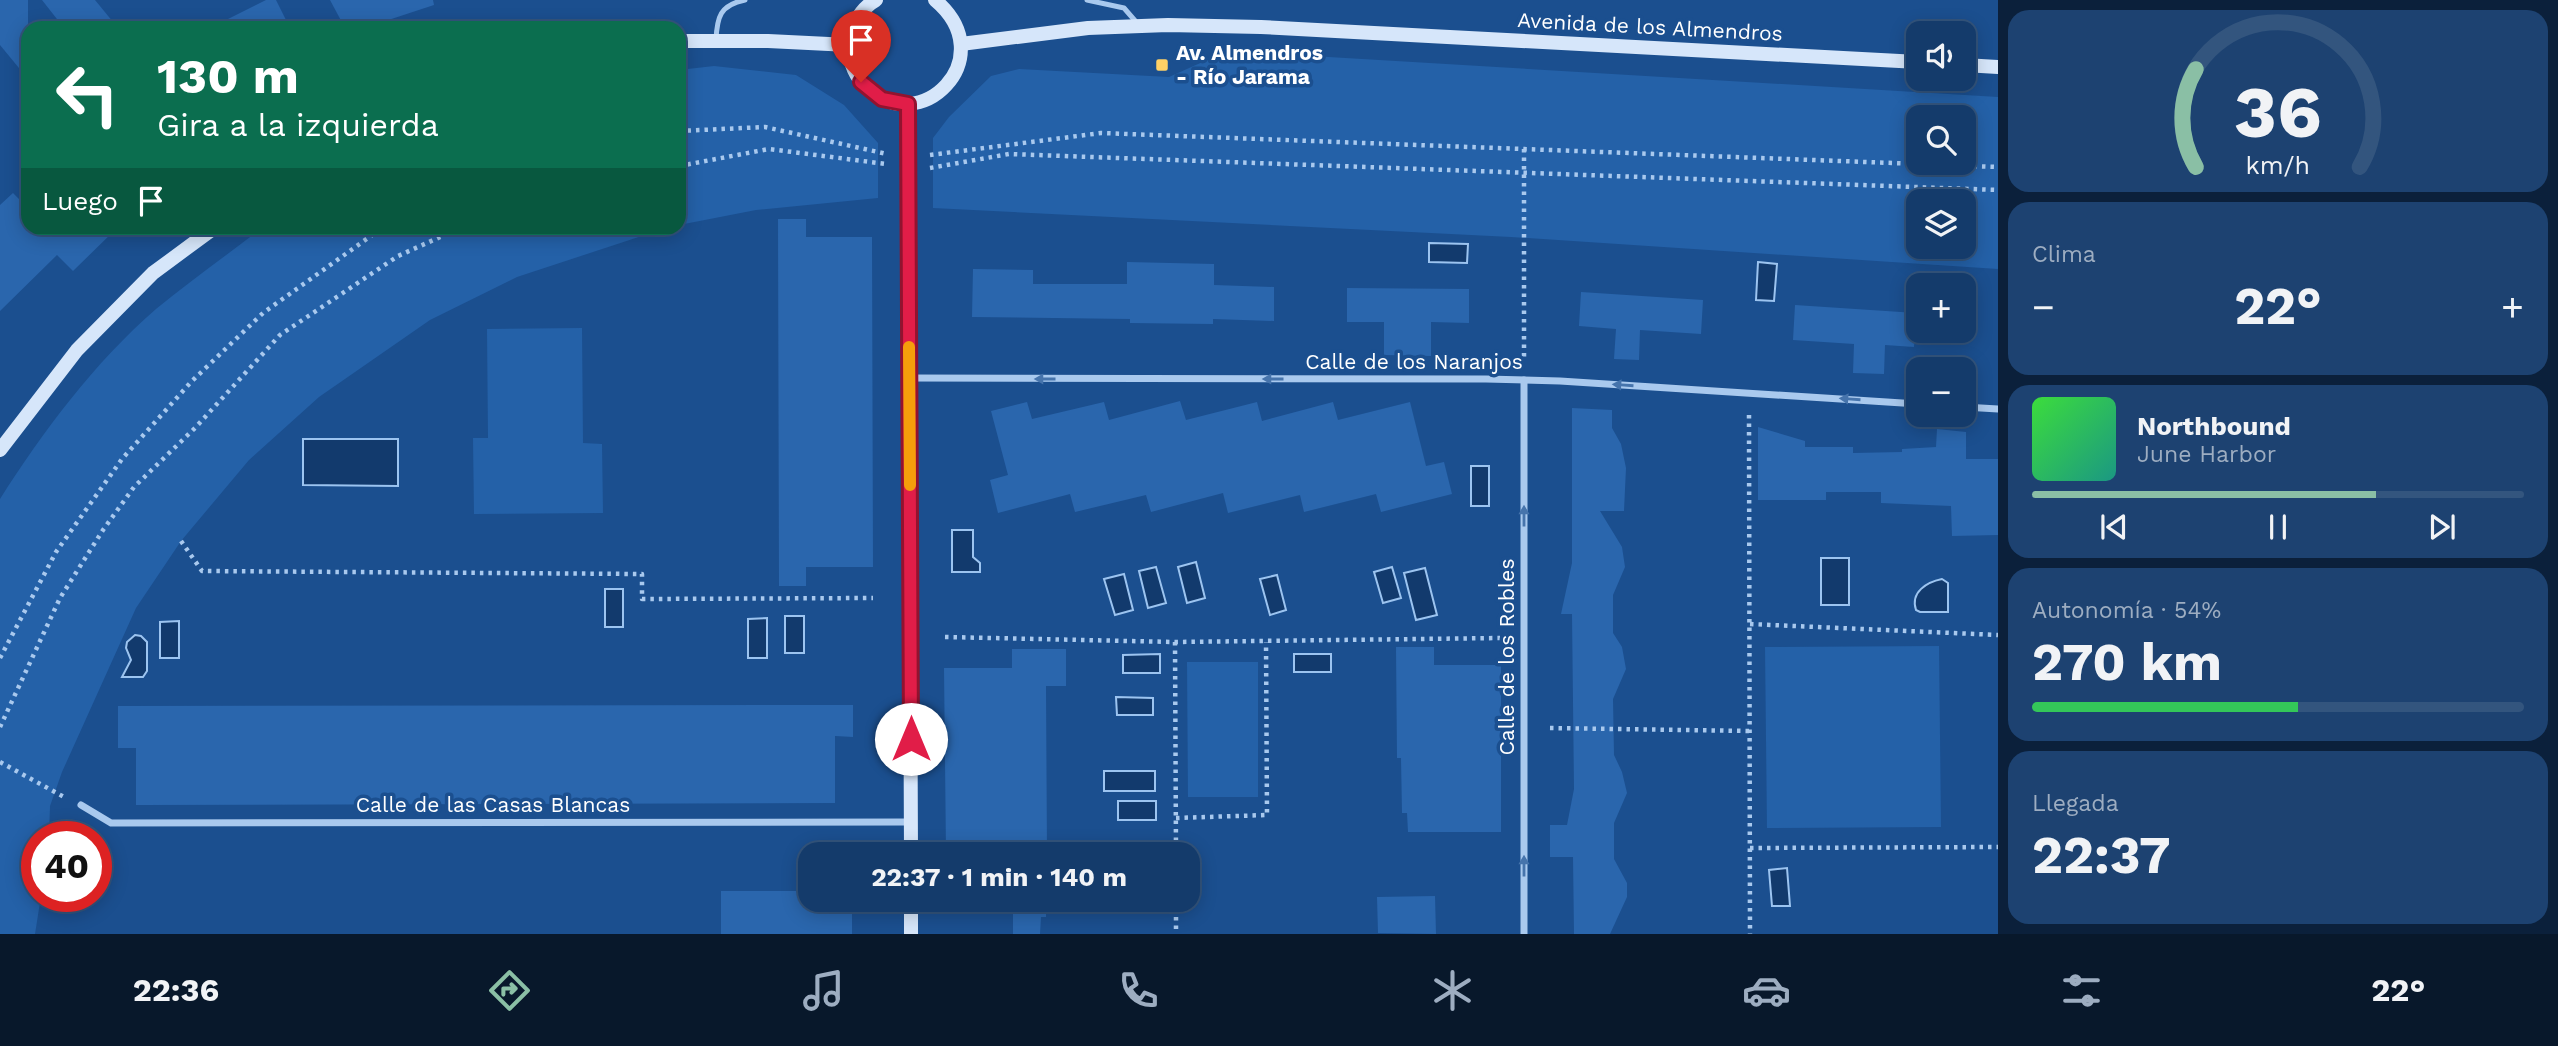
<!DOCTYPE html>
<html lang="es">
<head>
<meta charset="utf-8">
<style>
  :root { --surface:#143b6b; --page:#1d4271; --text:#f1f3f6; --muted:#9dadc1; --line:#33557e; --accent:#8abfa5 }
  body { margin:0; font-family:"Work Sans",sans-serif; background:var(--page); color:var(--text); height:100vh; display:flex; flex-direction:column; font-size:26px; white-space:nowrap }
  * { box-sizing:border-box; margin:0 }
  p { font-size:23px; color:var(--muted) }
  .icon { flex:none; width:38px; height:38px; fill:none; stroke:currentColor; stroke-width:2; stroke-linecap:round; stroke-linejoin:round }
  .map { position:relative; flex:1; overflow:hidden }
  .details { display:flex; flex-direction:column; gap:10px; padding:10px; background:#0b203b; width:560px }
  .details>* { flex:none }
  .hud { position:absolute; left:21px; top:21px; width:665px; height:214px; border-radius:21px; box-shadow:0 4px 18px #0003,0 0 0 2px var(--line); background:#0b6e4f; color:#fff; overflow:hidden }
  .buttons { position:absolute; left:1906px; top:21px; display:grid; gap:14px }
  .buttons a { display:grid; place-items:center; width:70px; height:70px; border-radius:14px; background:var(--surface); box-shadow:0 4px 18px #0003,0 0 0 2px var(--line); font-size:35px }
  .speed { position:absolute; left:21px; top:821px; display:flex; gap:14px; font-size:35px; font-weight:700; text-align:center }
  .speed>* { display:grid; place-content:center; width:91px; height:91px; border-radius:50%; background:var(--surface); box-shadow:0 4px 18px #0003,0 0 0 2px var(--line); line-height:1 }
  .speed .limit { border:10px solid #d22; background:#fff; color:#111 }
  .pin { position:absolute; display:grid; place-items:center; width:60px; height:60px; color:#fff; margin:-72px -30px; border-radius:50% 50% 50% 0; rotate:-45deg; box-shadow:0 0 7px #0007 }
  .pin .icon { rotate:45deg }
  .me { position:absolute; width:77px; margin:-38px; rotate:0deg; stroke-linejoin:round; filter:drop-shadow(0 0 5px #0008) }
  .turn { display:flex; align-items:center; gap:24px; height:147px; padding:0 21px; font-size:32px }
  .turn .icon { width:91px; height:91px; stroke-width:2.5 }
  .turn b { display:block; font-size:49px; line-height:60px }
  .then { display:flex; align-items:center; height:66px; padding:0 21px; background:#0003; gap:14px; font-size:26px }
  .big { font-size:52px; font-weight:700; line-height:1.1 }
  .details .widget { flex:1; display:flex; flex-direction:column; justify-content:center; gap:10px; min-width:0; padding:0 24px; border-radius:21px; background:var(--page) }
  .details .dial { align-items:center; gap:0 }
  .dial svg { height:182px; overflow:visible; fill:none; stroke:var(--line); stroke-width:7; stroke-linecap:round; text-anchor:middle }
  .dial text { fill:var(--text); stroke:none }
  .song { display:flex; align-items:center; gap:21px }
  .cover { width:84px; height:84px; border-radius:10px; background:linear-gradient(135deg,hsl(120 70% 55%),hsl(170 70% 35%)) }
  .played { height:7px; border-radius:4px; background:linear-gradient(90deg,var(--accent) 70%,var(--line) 70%) }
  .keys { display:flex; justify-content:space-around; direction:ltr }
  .heat { display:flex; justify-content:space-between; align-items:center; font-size:38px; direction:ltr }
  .charge { height:10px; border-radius:5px; background:linear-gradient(90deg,#34c759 54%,var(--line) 0) }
  .trip { position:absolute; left:798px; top:842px; width:402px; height:70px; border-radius:21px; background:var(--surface); box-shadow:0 4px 18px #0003,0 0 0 2px var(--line); font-weight:700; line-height:70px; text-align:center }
  .dock { display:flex; height:112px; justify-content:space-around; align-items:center; background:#08182b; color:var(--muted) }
  .dock .icon { width:49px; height:49px }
  .dock .on { color:var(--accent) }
  .dock b { font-size:32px; color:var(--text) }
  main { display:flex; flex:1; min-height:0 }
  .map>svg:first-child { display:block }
</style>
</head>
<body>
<main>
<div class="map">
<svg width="1998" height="934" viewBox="0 0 1998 934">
  <rect width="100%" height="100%" fill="#1b4f8f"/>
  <!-- green -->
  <g fill="#2461a8" fill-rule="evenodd">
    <path d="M1227 51 1998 97V269L1511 237 933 208V138L949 117 991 76 1019 69 1169 77ZM1964 117V163H1918V117ZM1964 201V247H1918V201Z"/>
    <polygon points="714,66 796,75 844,105 878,143 878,198 756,210 679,225 679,70"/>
    <path d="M262 228H666L517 277 430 320 319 397 249 460 181 541 136 608 62 772 50 806 49 836H37V896H41L35 934H0V499C44 430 94 363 156 309 190 281 227 255 262 228Z"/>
    <polygon points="582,328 583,443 602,444 603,513 474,514 473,438 488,438 487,329"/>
    <polygon points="1939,646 1941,827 1767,828 1765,647"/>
    <polygon points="1187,662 1258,662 1258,797 1188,797"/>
  </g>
  <!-- water -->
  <g fill="#123a6d" stroke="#9cc4f0" stroke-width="2">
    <polygon points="1429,243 1468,244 1467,263 1429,262"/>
    <polygon points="1758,262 1777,264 1774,301 1756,300"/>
    <polygon points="303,439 398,439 398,486 303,485"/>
    <rect x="1471" y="466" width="18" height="40"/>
    <polygon points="952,530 973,530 973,557 980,563 980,572 952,572"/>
    <rect x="1821" y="558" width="28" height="47"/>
    <polygon points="1196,562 1205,598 1187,603 1178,567"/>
    <polygon points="1156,567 1166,603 1148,608 1139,571"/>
    <polygon points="1392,567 1401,598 1383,603 1374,572"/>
    <polygon points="1425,568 1437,615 1416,620 1404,573"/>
    <polygon points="1124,574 1133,610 1115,615 1104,579"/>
    <polygon points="1277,575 1286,610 1270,615 1260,579"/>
    <path d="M1942 579 1948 583V612H1920L1916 610C1910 592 1927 582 1942 579Z"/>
    <rect x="605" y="589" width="18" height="38"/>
    <rect x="785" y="616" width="19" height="37"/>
    <polygon points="767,618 767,658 748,658 748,619"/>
    <polygon points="179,621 179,658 160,658 160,622"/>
    <polygon points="135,635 141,636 147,642 147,671 143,677 122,677 131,660 126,648 127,642"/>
    <polygon points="1160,654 1160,673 1123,673 1123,655"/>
    <rect x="1294" y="654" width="37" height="18"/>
    <polygon points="1116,697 1153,698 1153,715 1117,715"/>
    <rect x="1104" y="771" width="51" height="20"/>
    <rect x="1118" y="801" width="38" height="19"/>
    <rect x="1121" y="846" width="40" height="8"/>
    <polygon points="1787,868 1790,906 1772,906 1769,870"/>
  </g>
  <!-- building -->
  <g fill="#2a66ad">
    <polygon points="0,0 28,0 28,79 0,45"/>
    <polygon points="42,0 95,0 118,28 64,28"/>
    <polygon points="266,0 276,0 290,28 210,28"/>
    <polygon points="330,0 433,0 434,5 364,28 345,28"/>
    <polygon points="13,193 28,208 28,228 117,228 73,271 57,255 0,311 0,205"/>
    <polygon points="778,219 806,219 806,237 872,237 873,567 806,567 806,586 779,586"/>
    <polygon points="1127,262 1214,264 1214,285 1274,287 1274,321 1213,319 1213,324 1130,323 1130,319 972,317 973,269 1033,270 1033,284 1127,284"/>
    <polygon points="1347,288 1469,289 1469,323 1431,322 1431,356 1384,355 1384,322 1347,322"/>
    <polygon points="1581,292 1703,300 1701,334 1640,330 1639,360 1614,359 1616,329 1579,326"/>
    <polygon points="1795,305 1916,313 1914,347 1885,345 1884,374 1853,373 1854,344 1793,340"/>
    <polygon points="1180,401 1186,420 1257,402 1262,421 1333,402 1338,420 1410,402 1426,466 1444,462 1452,494 1381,512 1376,494 1304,512 1300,495 1228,513 1223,493 1151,512 1146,495 1075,512 1070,494 998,513 990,480 1008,475 991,411 1027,402 1032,419 1104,402 1109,420"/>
    <polygon points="1572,408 1612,410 1612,428 1621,444 1626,468 1624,511 1600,511 1622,547 1625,567 1613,595 1613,633 1622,647 1626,669 1613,699 1614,755 1622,772 1627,793 1614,823 1614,859 1627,883 1627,897 1610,934 1574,934 1573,857 1550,857 1550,825 1567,825 1574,789 1572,614 1561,614 1572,563"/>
    <polygon points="1758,427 1805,441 1805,447 1853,447 1853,453 1902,452 1902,449 1936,447 1937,429 1966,432 1966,459 1998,459 1998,535 1952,536 1951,506 1881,503 1881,492 1826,492 1826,500 1758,500"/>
    <polygon points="1396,647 1434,647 1434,665 1501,665 1501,832 1408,832 1407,813 1402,813 1401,758 1397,758"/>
    <polygon points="1012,649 1066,649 1066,686 1046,686 1047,854 946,853 944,668 1012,668"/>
    <polygon points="853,705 853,737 835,736 835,803 136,805 136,748 118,748 118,706"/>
    <polygon points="721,891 810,891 810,900 852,900 852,934 721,934"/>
    <polygon points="1435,896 1436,934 1378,933 1377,897"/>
    <polygon points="1013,900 1046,900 1046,917 1041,917 1040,934 1013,934"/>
  </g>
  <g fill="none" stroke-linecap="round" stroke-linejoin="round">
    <!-- path -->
    <g stroke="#a9c9ee" stroke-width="4.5" stroke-dasharray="3.5 5" stroke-linecap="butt">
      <polyline points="679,131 765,127 887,154"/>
      <polyline points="1524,149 1524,361"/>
      <polyline points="930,155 1101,133 1998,167"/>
      <polyline points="679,166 769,149 886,164"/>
      <polyline points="930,168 1009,154 1998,190"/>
      <polyline points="1749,415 1750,934"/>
      <polyline points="181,541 202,571 642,574 642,599 873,598"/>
      <polyline points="1750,624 1998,635"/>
      <polyline points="945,637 1175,642 1500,638"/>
      <polyline points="1175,642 1176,854"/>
      <polyline points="0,658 56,552 122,459 191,382 263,313 382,228"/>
      <polyline points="0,727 60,598 103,530 134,487 195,428 280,335 398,256 460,228"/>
      <polyline points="1550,728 1750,731"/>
      <polyline points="0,762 64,797"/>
      <polyline points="1176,818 1267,815 1266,642"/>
      <polyline points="1750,848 1998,847"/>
      <polyline points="1176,900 1176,934"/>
    </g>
    <!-- lane -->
    <g stroke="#a9c9ee" stroke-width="5">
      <polyline points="1087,0 1124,8 1137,23"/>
      <path d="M716 40C717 17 720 5 745 0"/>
    </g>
    <!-- street -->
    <g stroke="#a9c9ee" stroke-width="7">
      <polyline points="909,378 1486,379 1560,381 1918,404"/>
      <polyline points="1524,380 1524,934"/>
      <polyline points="1964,407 1998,409"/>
      <polyline points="81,805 111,823 910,822"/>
    </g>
    <!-- secondary -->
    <g stroke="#d6e6fa" stroke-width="14">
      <path d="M876 0C859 9 849 30 849 49 850 64 856 77 866 87 919 140 1004 58 935 0"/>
      <polyline points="679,41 768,41 849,45"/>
      <polyline points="961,44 1088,28 1168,25 1261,27 1918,62"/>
      <polyline points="1964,65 1998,67"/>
      <polyline points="908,104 911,854"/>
      <polyline points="0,450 77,350 153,273 214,228"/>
      <polyline points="911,900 911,934"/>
    </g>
  </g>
  <!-- one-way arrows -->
  <defs><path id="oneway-solid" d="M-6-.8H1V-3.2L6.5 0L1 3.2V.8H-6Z" transform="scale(1.75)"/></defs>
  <g fill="#4674ac">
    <use href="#oneway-solid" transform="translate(1045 379) rotate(180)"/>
    <use href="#oneway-solid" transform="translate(1273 379) rotate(180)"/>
    <use href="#oneway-solid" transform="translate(1623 385) rotate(-176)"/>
    <use href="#oneway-solid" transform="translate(1850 399) rotate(-176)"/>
    <use href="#oneway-solid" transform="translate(1524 516) rotate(-90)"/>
    <use href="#oneway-solid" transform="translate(1524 866) rotate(-90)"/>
  </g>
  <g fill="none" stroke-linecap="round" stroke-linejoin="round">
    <!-- route casing -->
    <g stroke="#92132f" stroke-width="18">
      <polyline id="route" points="861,82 882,99 908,104 911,739"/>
    </g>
    <!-- route -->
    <use href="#route" stroke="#e11d48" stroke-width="12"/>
    <!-- slow -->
    <polyline stroke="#f59e0b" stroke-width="12" points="909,347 910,485"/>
  </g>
  <!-- markers -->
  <rect fill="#ffd166" stroke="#1b4f8f" stroke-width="2.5" x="1155" y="58" width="14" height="14" rx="3.5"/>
  <g text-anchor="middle" stroke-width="7" stroke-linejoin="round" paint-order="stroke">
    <!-- street labels -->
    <g font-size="21" fill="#fff" stroke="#1b4f8f">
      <text transform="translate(1650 27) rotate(3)" y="7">Avenida de los Almendros</text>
      <text x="1414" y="369">Calle de los Naranjos</text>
      <text transform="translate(1507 657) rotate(-90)" y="7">Calle de los Robles</text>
      <text x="493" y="812">Calle de las Casas Blancas</text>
    </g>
    <!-- poi labels -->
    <g font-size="21" font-weight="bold" fill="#fff" stroke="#1b4f8f" text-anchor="start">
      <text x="1176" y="60">Av. Almendros<tspan x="1176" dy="24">- Río Jarama</tspan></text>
    </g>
  </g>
</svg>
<div class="buttons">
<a><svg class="icon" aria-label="sound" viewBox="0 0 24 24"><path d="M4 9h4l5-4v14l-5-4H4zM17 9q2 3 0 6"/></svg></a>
<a><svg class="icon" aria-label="search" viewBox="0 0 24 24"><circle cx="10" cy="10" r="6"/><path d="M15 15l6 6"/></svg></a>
<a><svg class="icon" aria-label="layers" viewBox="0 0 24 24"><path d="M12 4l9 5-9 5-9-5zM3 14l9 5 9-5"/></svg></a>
<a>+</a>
<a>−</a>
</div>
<div class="speed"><div class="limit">40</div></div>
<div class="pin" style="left:861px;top:82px;background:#d93025"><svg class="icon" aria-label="arrive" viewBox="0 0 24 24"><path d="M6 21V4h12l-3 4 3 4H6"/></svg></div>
<svg class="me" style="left:911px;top:739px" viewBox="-20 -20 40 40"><circle r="19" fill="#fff"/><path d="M0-13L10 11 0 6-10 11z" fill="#e11d48"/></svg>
<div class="trip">22:37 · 1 min · 140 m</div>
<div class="hud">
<div class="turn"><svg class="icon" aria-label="left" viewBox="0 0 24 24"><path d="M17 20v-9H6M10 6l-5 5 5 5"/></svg><div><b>130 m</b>Gira a la izquierda</div></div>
<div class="then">Luego<svg class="icon" aria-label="arrive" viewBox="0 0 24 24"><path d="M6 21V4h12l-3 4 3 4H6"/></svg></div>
</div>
</div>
<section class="details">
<div class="widget dial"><svg viewBox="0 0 100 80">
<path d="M14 69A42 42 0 1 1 86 69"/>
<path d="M14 69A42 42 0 0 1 14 26" stroke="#8abfa5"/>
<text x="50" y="56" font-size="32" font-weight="700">36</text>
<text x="50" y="72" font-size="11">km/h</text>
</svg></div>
<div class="widget"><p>Clima</p>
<div class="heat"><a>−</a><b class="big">22°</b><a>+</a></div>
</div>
<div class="widget">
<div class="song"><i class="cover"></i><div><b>Northbound</b><p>June Harbor</p></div></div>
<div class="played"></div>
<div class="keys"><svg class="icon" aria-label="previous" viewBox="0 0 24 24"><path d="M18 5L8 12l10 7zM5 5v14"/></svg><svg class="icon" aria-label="pause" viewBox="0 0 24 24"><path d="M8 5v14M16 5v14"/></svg><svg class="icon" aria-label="next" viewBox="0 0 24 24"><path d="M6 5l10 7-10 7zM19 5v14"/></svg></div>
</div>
<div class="widget"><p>Autonomía · 54%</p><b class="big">270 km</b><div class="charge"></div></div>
<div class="widget"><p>Llegada</p><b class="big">22:37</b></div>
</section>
</main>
<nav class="dock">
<b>22:36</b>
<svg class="icon on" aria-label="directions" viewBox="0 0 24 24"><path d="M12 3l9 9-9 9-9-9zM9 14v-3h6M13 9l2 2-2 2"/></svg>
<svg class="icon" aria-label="music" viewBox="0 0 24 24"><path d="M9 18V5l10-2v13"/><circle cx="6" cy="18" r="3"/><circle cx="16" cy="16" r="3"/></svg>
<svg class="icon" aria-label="phone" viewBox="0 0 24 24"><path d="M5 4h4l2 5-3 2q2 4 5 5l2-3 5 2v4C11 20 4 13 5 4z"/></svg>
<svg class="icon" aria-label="climate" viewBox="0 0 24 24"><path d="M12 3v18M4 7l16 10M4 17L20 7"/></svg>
<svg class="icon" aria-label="car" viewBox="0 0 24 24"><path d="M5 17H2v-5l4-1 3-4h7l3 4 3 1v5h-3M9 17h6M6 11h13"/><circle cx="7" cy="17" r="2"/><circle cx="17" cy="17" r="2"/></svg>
<svg class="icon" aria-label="filters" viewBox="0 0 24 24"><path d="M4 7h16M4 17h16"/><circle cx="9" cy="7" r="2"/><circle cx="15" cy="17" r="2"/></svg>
<b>22°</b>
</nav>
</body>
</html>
